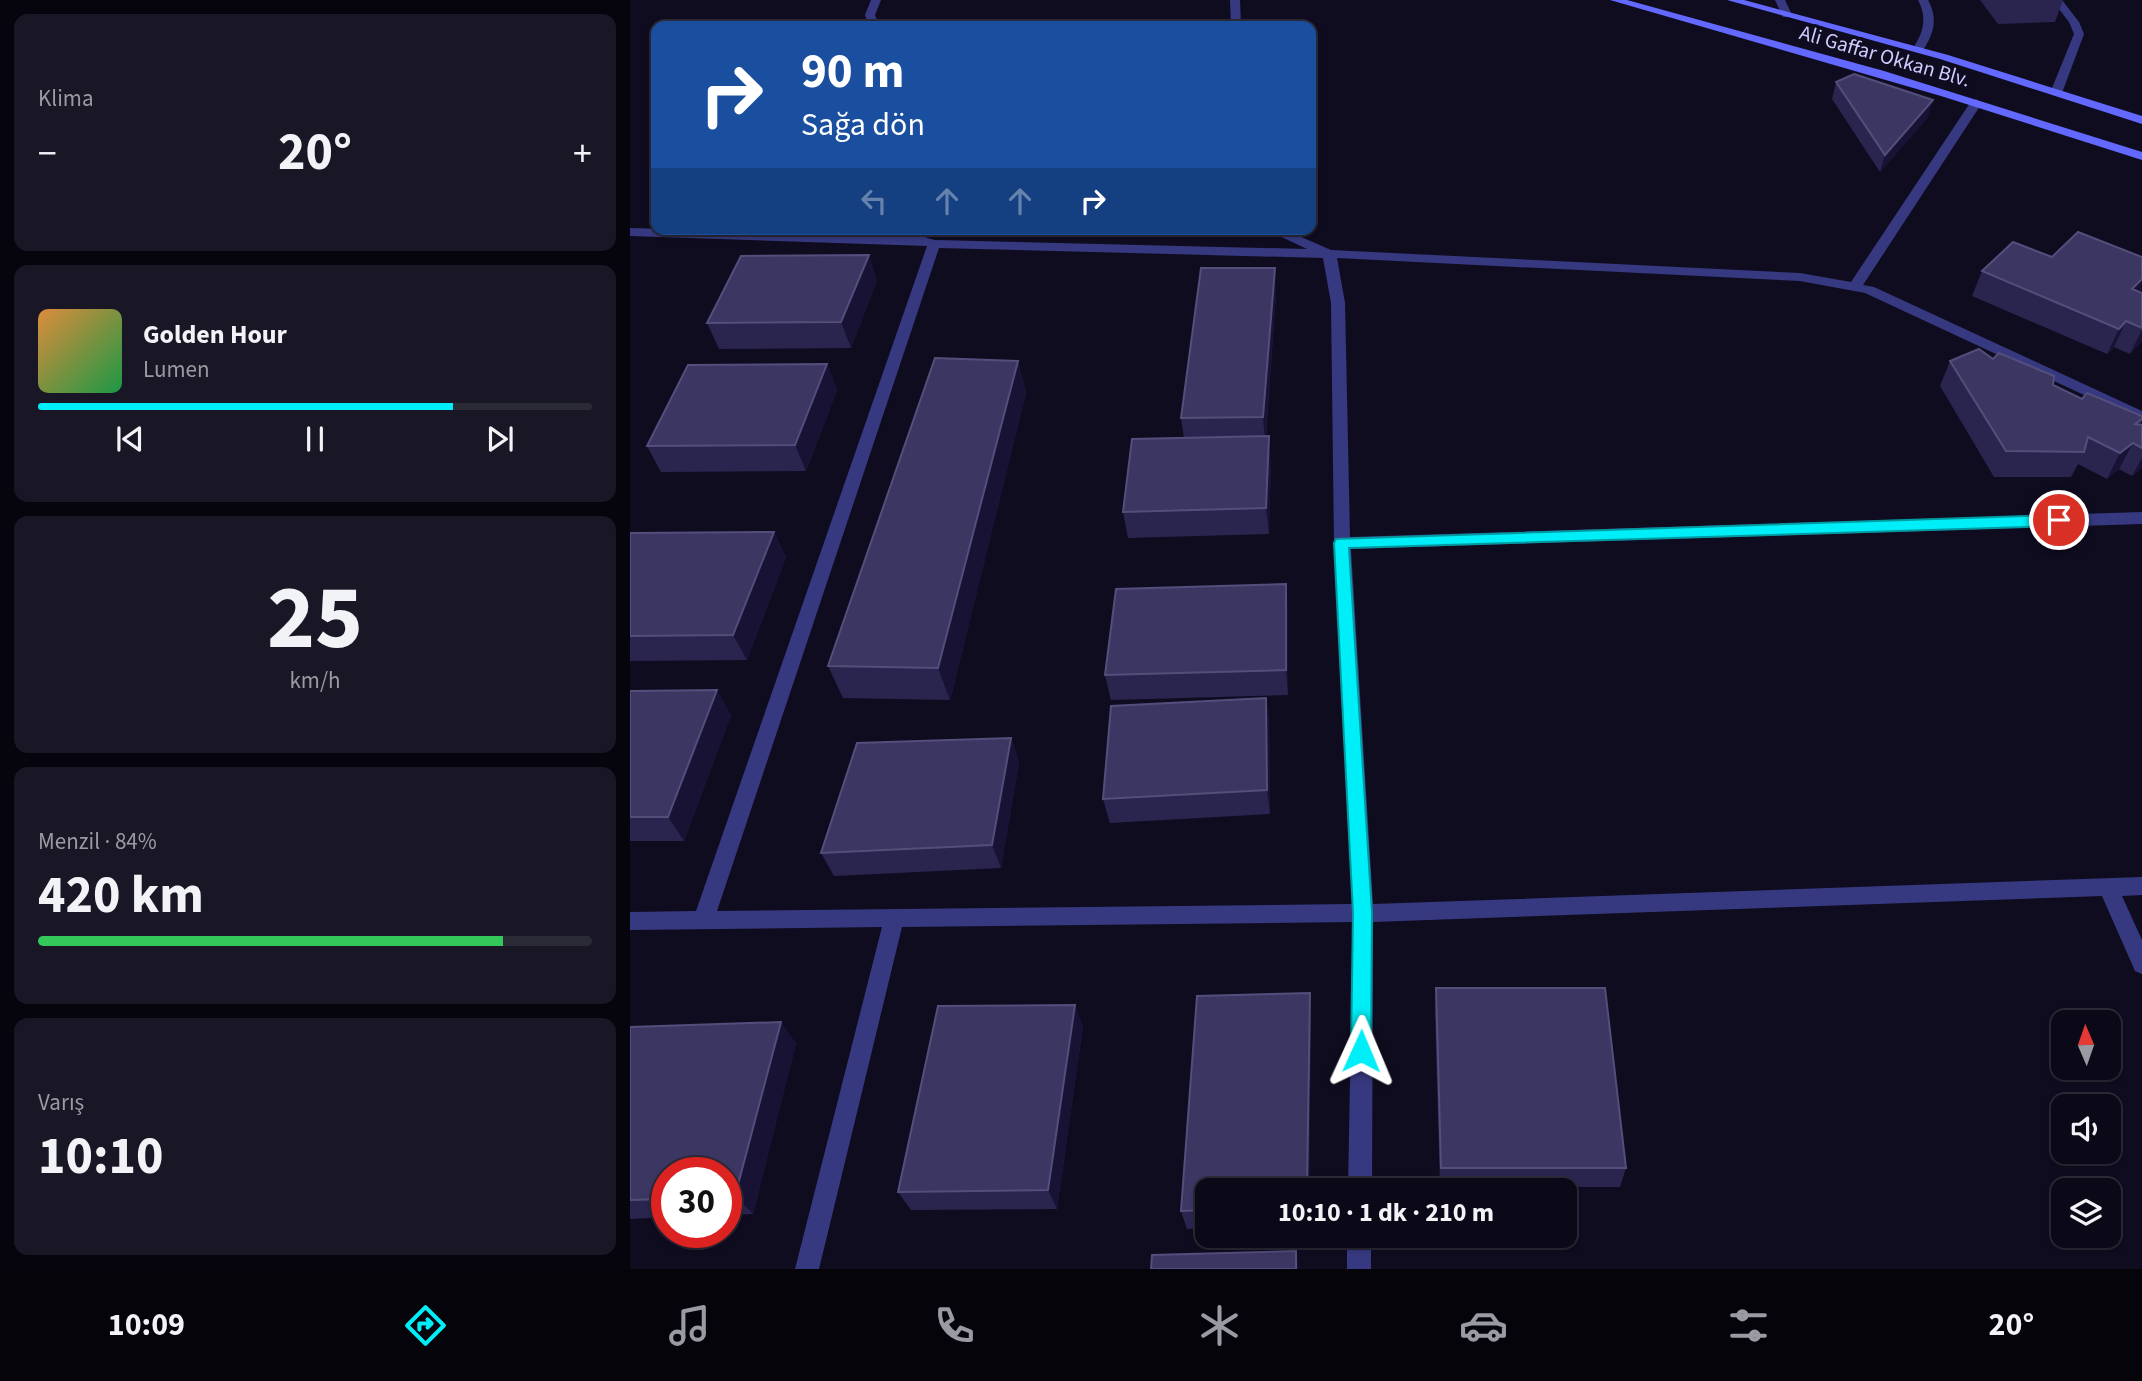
<!DOCTYPE html>
<html lang="tr">
<head>
<meta charset="utf-8">
<style>
  :root { --surface:#0b0918; --page:#191725; --text:#f1f3f6; --muted:#9a9aa2; --line:#2b2a37; --accent:#00eef7 }
  body { margin:0; font-family:"Source Sans 3",sans-serif; background:var(--page); color:var(--text); height:100vh; display:flex; flex-direction:column; font-size:26px; white-space:nowrap }
  * { box-sizing:border-box; margin:0 }
  p { font-size:23px; color:var(--muted) }
  .icon { flex:none; width:38px; height:38px; fill:none; stroke:currentColor; stroke-width:2; stroke-linecap:round; stroke-linejoin:round }
  .map { position:relative; flex:1; overflow:hidden }
  .sheet { display:flex; flex-direction:column; gap:14px; padding:14px; background:#06050d; width:630px }
  .sheet>* { flex:none }
  .hud { position:absolute; left:21px; top:21px; width:665px; height:214px; border-radius:14px; box-shadow:0 2px 5px #0004,0 0 0 2px var(--line); background:#1a4fa0; color:#fff; overflow:hidden }
  .needle { width:46px; rotate:358deg }
  .tools { position:absolute; left:1421px; top:1010px; display:grid; gap:14px }
  .tools a { display:grid; place-items:center; width:70px; height:70px; border-radius:14px; background:var(--surface); box-shadow:0 2px 5px #0004,0 0 0 2px var(--line); font-size:35px }
  .speed { position:absolute; left:21px; top:1157px; display:flex; gap:14px; font-size:35px; font-weight:700; text-align:center }
  .speed>* { display:grid; place-content:center; width:91px; height:91px; border-radius:50%; background:var(--surface); box-shadow:0 2px 5px #0004,0 0 0 2px var(--line); line-height:1 }
  .speed .limit { border:10px solid #d22; background:#fff; color:#111 }
  .pin { position:absolute; display:grid; place-items:center; width:60px; height:60px; color:#fff; margin:-30px; border:4px solid #fff; border-radius:50%; box-shadow:0 2px 7px #0007 }
  .me { position:absolute; width:77px; margin:-38px; rotate:1deg; stroke-linejoin:round; filter:drop-shadow(0 0 5px #0008) }
  .turn { display:flex; align-items:center; gap:24px; height:147px; padding:0 35px; font-size:32px }
  .turn .icon { width:91px; height:91px; stroke-width:2.5 }
  .turn b { display:block; font-size:49px; line-height:60px }
  .lanes { display:flex; align-items:center; height:66px; padding:0 35px; background:#0003; justify-content:center; gap:35px; direction:ltr }
  .lanes .off { opacity:.35 }
  .big { font-size:52px; font-weight:700; line-height:1.1 }
  .sheet .widget { flex:1; display:flex; flex-direction:column; justify-content:center; gap:10px; min-width:0; padding:0 24px; border-radius:14px; background:var(--page) }
  .sheet .dial { align-items:center; gap:0 }
  .dial b { font-size:91px; line-height:1 }
  .song { display:flex; align-items:center; gap:21px }
  .cover { width:84px; height:84px; border-radius:10px; background:linear-gradient(135deg,hsl(30 70% 55%),hsl(140 70% 35%)) }
  .played { height:7px; border-radius:4px; background:linear-gradient(90deg,var(--accent) 75%,var(--line) 75%) }
  .keys { display:flex; justify-content:space-around; direction:ltr }
  .heat { display:flex; justify-content:space-between; align-items:center; font-size:38px; direction:ltr }
  .charge { height:10px; border-radius:5px; background:linear-gradient(90deg,#34c759 84%,var(--line) 0) }
  .trip { position:absolute; left:565px; top:1178px; width:382px; height:70px; border-radius:14px; background:var(--surface); box-shadow:0 2px 5px #0004,0 0 0 2px var(--line); font-weight:700; line-height:70px; text-align:center }
  .tab-bar { display:flex; height:112px; justify-content:space-around; align-items:center; background:#04040a; color:var(--muted) }
  .tab-bar .icon { width:49px; height:49px }
  .tab-bar .active { color:var(--accent) }
  .tab-bar b { font-size:32px; color:var(--text) }
  main { display:flex; flex:1; min-height:0 }
  .map>svg:first-child { display:block }
</style>
</head>
<body>
<main>
<section class="sheet">
<div class="widget"><p>Klima</p>
<div class="heat"><a>−</a><b class="big">20°</b><a>+</a></div>
</div>
<div class="widget">
<div class="song"><i class="cover"></i><div><b>Golden Hour</b><p>Lumen</p></div></div>
<div class="played"></div>
<div class="keys"><svg class="icon" aria-label="previous" viewBox="0 0 24 24"><path d="M18 5L8 12l10 7zM5 5v14"/></svg><svg class="icon" aria-label="pause" viewBox="0 0 24 24"><path d="M8 5v14M16 5v14"/></svg><svg class="icon" aria-label="next" viewBox="0 0 24 24"><path d="M6 5l10 7-10 7zM19 5v14"/></svg></div>
</div>
<div class="widget dial"><b>25</b><p>km/h</p></div>
<div class="widget"><p>Menzil · 84%</p><b class="big">420 km</b><div class="charge"></div></div>
<div class="widget"><p>Varış</p><b class="big">10:10</b></div>
</section>
<div class="map">
<svg width="1512" height="1269" viewBox="0 0 1512 1269">
  <rect width="100%" height="100%" fill="#0f0c20"/>
  <g fill="none" stroke-linecap="round" stroke-linejoin="round">
    <!-- service -->
    <g fill="#373980" fill-rule="evenodd">
      <polygon points="241,0 251,0 245,15 249,26 239,26 235,15"/>
      <path d="M1288 0H1298C1309 20 1303 35 1292 52L1288 53 1282 50C1293 33 1298 19 1288 0Z"/>
      <polygon points="285,229 298,229 295,243 285,243 283,240"/>
    </g>
    <!-- minor -->
    <g fill="#373980" fill-rule="evenodd">
      <polygon points="600,0 610,0 611,26 601,26"/>
      <polygon points="1145,0 1155,0 1162,15 1161,17 1153,17"/>
      <polygon points="1422,0 1432,0 1449,22 1454,34 1432,93 1426,96 1420,93 1444,34 1439,22"/>
      <path d="M1346 99 1352 103 1233 285 1244 287 1512 411V422L1235 293 1170 281 707 258 715 303 720 537 1512 512V524L721 549 743 904 1512 877V895L1492 896 1512 940V974L1505 971 1472 896 743 922 742 1190H718L723 922 272 927 189 1269H165L252 927 0 930V912L66 911 297 246 0 236V228L290 236 305 240 677 249 635 229H653L701 250 1170 273 1221 282 1340 103ZM309 248 693 258 701 303 704 543 722 904 87 911Z"/>
      <rect x="717" y="1236" width="24" height="33"/>
    </g>
    <!-- secondary -->
    <g fill="#6369ff" fill-rule="evenodd">
      <polygon points="980,0 997,0 1254,71 1512,152 1512,160 1311,96"/>
      <polygon points="1097,0 1114,0 1318,55 1512,116 1512,124 1310,59"/>
    </g>
  </g>
  <!-- wall -->
  <g fill="#2a254f">
    <polygon points="1350,0 1433,0 1425,22 1368,24"/>
    <polygon points="1206,82 1298,117 1250,172 1202,99"/>
    <polygon points="1352,271 1512,293 1512,341 1500,354 1484,347 1477,354 1342,296"/>
    <polygon points="247,280 221,348 89,349 77,323"/>
    <polygon points="646,293 636,436 641,462 639,534 498,538 493,512 554,438 551,418"/>
    <polygon points="1363,359 1452,399 1512,416 1512,422 1510,425 1512,425 1512,468 1502,476 1489,469 1477,479 1448,464 1441,477 1364,477 1310,386 1320,361"/>
    <polygon points="388,361 396,393 320,700 213,698 198,666"/>
    <polygon points="197,364 207,390 176,471 31,472 17,446"/>
    <polygon points="144,532 156,557 117,660 0,661 0,533"/>
    <polygon points="658,609 658,695 481,700 475,675"/>
    <polygon points="0,691 101,715 54,841 0,841"/>
    <polygon points="636,698 639,723 640,814 480,823 473,799"/>
    <polygon points="381,738 389,762 371,868 204,876 191,853"/>
    <polygon points="806,988 996,1168 990,1187 810,1187 805,1010"/>
    <polygon points="680,993 681,1015 679,1190 578,1190 578,1228 557,1229 551,1211"/>
    <polygon points="453,1026 427,1209 281,1210 268,1192"/>
    <polygon points="0,1027 166,1043 123,1214 96,1215 96,1172 37,1172 37,1217 0,1219"/>
  </g>
  <!-- shaded-wall -->
  <g fill="#181334">
    <polygon points="1303,100 1298,117 1250,172 1255,155"/>
    <polygon points="239,255 247,280 221,348 211,322"/>
    <polygon points="645,268 646,293 635,443 633,417"/>
    <polygon points="1512,279 1512,291 1490,315 1502,289"/>
    <polygon points="1496,321 1484,347 1477,354 1489,329"/>
    <polygon points="1512,330 1512,341 1500,354"/>
    <polygon points="388,361 396,393 320,700 308,668"/>
    <polygon points="197,364 207,390 176,471 165,445"/>
    <polygon points="639,436 641,462 639,534 636,508"/>
    <polygon points="1503,443 1489,469 1477,479 1490,453"/>
    <polygon points="1512,458 1512,468 1502,476"/>
    <polygon points="144,532 156,557 117,660 103,635"/>
    <polygon points="656,584 658,609 658,695 656,670"/>
    <polygon points="87,690 101,715 54,841 38,817"/>
    <polygon points="636,698 639,723 640,814 637,790"/>
    <polygon points="381,738 389,762 371,868 362,845"/>
    <polygon points="680,993 681,1015 679,1190 677,1190"/>
    <polygon points="445,1005 453,1026 427,1209 418,1190"/>
    <polygon points="151,1022 166,1043 123,1214 105,1196"/>
    <polygon points="666,1251 669,1269 666,1269"/>
  </g>
  <!-- building -->
  <g fill="#3c3762" stroke="#534e7b" stroke-width="2">
    <polygon points="1224,74 1303,100 1255,155 1206,82"/>
    <polygon points="1448,232 1512,257 1512,279 1502,289 1512,293 1512,328 1496,321 1489,329 1352,271 1383,242 1422,257"/>
    <polygon points="239,255 211,322 77,323 111,256"/>
    <polygon points="571,268 645,268 633,417 551,418"/>
    <polygon points="1349,349 1363,359 1369,353 1424,376 1423,385 1452,399 1457,393 1512,416 1512,419 1505,424 1512,425 1512,448 1503,443 1490,453 1458,437 1454,452 1376,451 1320,361"/>
    <polygon points="305,358 388,361 308,668 198,666"/>
    <polygon points="197,364 165,445 17,446 58,365"/>
    <polygon points="639,436 636,508 493,512 502,439"/>
    <polygon points="144,532 103,635 0,636 0,533"/>
    <polygon points="656,584 656,670 475,675 486,589"/>
    <polygon points="87,690 38,817 0,817 0,691"/>
    <polygon points="636,698 637,790 473,799 481,706"/>
    <polygon points="381,738 362,845 191,853 227,743"/>
    <polygon points="806,988 975,988 996,1168 811,1168"/>
    <polygon points="680,993 677,1190 578,1190 578,1210 551,1211 567,996"/>
    <polygon points="445,1005 418,1190 268,1192 308,1006"/>
    <polygon points="151,1022 105,1196 96,1197 96,1172 37,1172 37,1199 0,1200 0,1027"/>
    <polygon points="666,1251 666,1269 521,1269 522,1255"/>
  </g>
  <!-- route -->
  <polygon fill="#00eef7" stroke="#009ba1" stroke-width="2" points="1429,515 1437,520 1429,526 719,548 742,913 741,1051 738,1058 731,1061 724,1058 721,1051 723,913 704,543 706,539"/>
  <g text-anchor="middle" stroke-width="7" stroke-linejoin="round" paint-order="stroke">
    <!-- far-street labels -->
    <g font-size="21" fill="#ceccff" stroke="#0f0c20">
      <text transform="translate(1255 56) rotate(16)" y="7">Ali Gaffar Okkan Blv.</text>
    </g>
  </g>
</svg>
<div class="tools">
<a><svg class="needle" viewBox="-14 -14 28 28"><path d="M0-13l5 13h-10z" fill="#e53935"/><path d="M0 13l5-13h-10z" fill="#9a9aa2"/></svg></a>
<a><svg class="icon" aria-label="sound" viewBox="0 0 24 24"><path d="M4 9h4l5-4v14l-5-4H4zM17 9q2 3 0 6"/></svg></a>
<a><svg class="icon" aria-label="layers" viewBox="0 0 24 24"><path d="M12 4l9 5-9 5-9-5zM3 14l9 5 9-5"/></svg></a>
</div>
<div class="speed"><div class="limit">30</div></div>
<div class="pin" style="left:1429px;top:520px;background:#d93025"><svg class="icon" aria-label="arrive" viewBox="0 0 24 24"><path d="M6 21V4h12l-3 4 3 4H6"/></svg></div>
<svg class="me" style="left:731px;top:1051px" viewBox="-20 -20 40 40"><path d="M0-17L14 15 0 8-14 15z" fill="#00eef7" stroke="#fff" stroke-width="4"/></svg>
<div class="trip">10:10 · 1 dk · 210 m</div>
<div class="hud">
<div class="turn"><svg class="icon" aria-label="right" viewBox="0 0 24 24"><path d="M7 20v-9h11M14 6l5 5-5 5"/></svg><div><b>90 m</b>Sağa dön</div></div>
<div class="lanes"><svg class="icon off" aria-label="left" viewBox="0 0 24 24"><path d="M17 20v-9H6M10 6l-5 5 5 5"/></svg><svg class="icon off" aria-label="ahead" viewBox="0 0 24 24"><path d="M12 20V5M6 11l6-6 6 6"/></svg><svg class="icon off" aria-label="ahead" viewBox="0 0 24 24"><path d="M12 20V5M6 11l6-6 6 6"/></svg><svg class="icon" aria-label="right" viewBox="0 0 24 24"><path d="M7 20v-9h11M14 6l5 5-5 5"/></svg></div>
</div>
</div>
</main>
<nav class="tab-bar">
<b>10:09</b>
<svg class="icon active" aria-label="directions" viewBox="0 0 24 24"><path d="M12 3l9 9-9 9-9-9zM9 14v-3h6M13 9l2 2-2 2"/></svg>
<svg class="icon" aria-label="music" viewBox="0 0 24 24"><path d="M9 18V5l10-2v13"/><circle cx="6" cy="18" r="3"/><circle cx="16" cy="16" r="3"/></svg>
<svg class="icon" aria-label="phone" viewBox="0 0 24 24"><path d="M5 4h4l2 5-3 2q2 4 5 5l2-3 5 2v4C11 20 4 13 5 4z"/></svg>
<svg class="icon" aria-label="climate" viewBox="0 0 24 24"><path d="M12 3v18M4 7l16 10M4 17L20 7"/></svg>
<svg class="icon" aria-label="car" viewBox="0 0 24 24"><path d="M5 17H2v-5l4-1 3-4h7l3 4 3 1v5h-3M9 17h6M6 11h13"/><circle cx="7" cy="17" r="2"/><circle cx="17" cy="17" r="2"/></svg>
<svg class="icon" aria-label="filters" viewBox="0 0 24 24"><path d="M4 7h16M4 17h16"/><circle cx="9" cy="7" r="2"/><circle cx="15" cy="17" r="2"/></svg>
<b>20°</b>
</nav>
</body>
</html>
